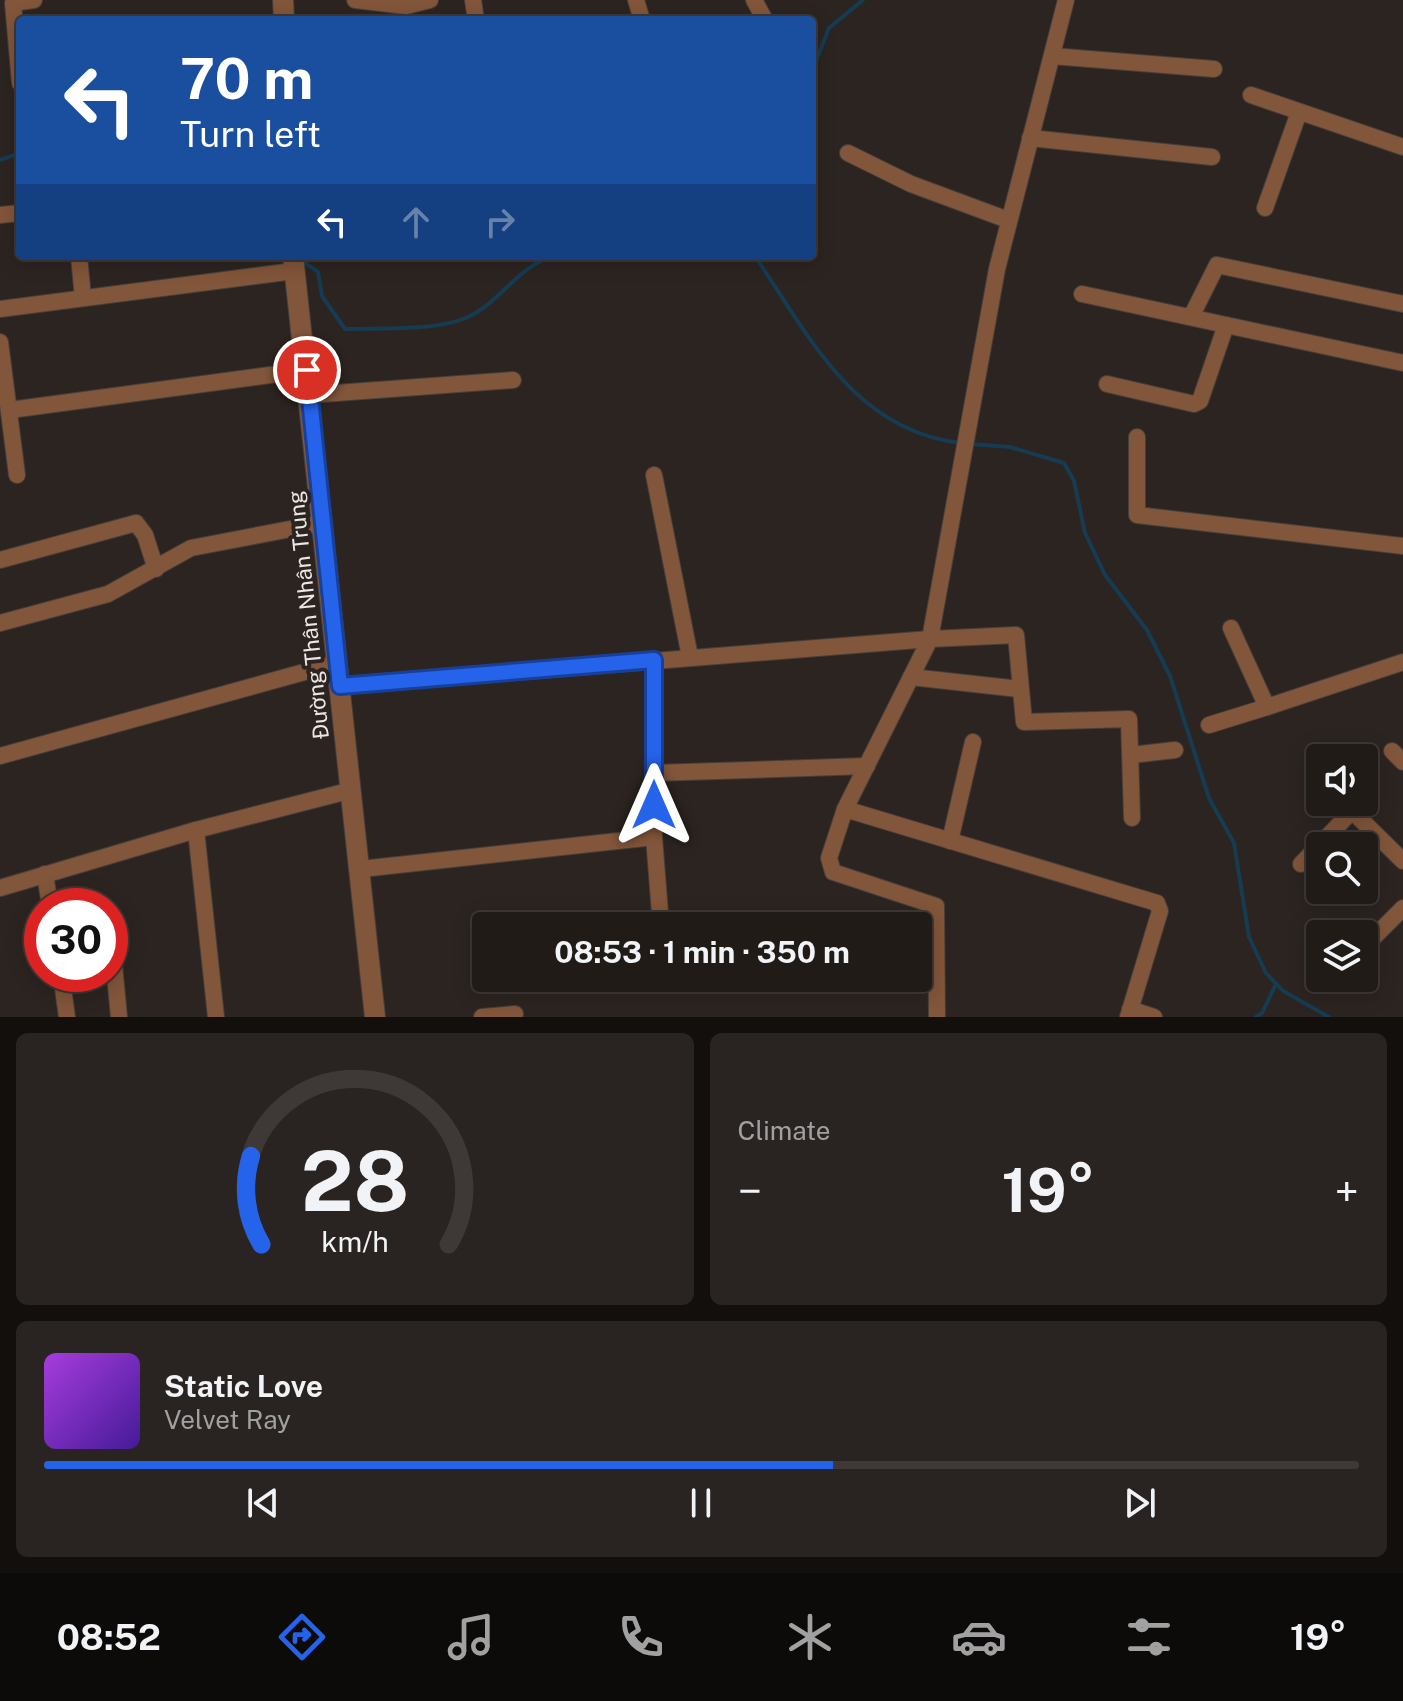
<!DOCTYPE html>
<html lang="en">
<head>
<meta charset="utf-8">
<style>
  :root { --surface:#211b18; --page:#292421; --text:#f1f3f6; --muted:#a2a1a2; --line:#3e3937; --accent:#2563eb }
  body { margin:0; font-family:"Public Sans",sans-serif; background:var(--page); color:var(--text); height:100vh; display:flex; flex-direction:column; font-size:30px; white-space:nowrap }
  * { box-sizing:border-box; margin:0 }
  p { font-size:26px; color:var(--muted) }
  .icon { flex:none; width:44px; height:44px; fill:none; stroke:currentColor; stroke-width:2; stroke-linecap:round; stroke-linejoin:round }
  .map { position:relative; height:1017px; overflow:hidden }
  .panel { display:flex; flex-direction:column; gap:16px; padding:16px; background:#120f0d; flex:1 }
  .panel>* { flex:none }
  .banner { position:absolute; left:16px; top:16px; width:800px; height:244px; border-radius:8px; box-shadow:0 4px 20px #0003,0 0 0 2px var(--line); background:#1a4fa0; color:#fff; overflow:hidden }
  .buttons { position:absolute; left:1306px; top:744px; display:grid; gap:16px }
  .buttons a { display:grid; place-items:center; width:72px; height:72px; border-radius:8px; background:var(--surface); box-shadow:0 4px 20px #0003,0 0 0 2px var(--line); font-size:40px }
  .speed { position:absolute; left:24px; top:888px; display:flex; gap:16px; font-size:40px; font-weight:700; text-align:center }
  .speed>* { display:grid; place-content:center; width:104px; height:104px; border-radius:50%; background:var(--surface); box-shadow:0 4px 20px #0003,0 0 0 2px var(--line); line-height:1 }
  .speed .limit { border:12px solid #d22; background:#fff; color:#111 }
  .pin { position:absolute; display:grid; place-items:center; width:68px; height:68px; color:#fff; margin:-34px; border:4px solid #fff; border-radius:50%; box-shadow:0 2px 8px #0007 }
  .me { position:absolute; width:88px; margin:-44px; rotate:0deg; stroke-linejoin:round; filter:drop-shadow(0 0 6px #0008) }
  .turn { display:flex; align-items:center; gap:28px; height:168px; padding:0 32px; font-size:36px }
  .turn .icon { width:104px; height:104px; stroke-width:2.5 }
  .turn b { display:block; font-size:56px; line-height:68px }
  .lanes { display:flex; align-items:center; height:76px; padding:0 32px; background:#0003; justify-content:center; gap:40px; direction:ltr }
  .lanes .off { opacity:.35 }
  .big { font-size:60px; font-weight:700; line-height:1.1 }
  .panel .tile { flex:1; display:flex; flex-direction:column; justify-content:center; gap:12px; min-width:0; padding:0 28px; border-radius:12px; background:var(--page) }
  .panel .dial { align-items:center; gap:0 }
  .dial svg { height:208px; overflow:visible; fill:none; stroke:var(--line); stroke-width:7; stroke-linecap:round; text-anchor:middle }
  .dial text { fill:var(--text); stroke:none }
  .song { display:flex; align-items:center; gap:24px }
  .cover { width:96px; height:96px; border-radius:12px; background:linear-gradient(135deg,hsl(280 70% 55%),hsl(260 70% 35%)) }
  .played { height:8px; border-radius:4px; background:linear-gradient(90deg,var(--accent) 60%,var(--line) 60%) }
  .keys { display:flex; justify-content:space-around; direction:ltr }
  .heat { display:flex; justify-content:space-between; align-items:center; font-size:44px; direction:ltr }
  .panel .tiles { flex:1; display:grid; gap:16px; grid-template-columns:1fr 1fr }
  .tile:last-child { grid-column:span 2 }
  .trip { position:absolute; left:472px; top:912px; width:460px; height:80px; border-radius:8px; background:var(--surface); box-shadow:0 4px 20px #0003,0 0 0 2px var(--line); font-weight:700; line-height:80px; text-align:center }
  .tabs { display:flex; height:128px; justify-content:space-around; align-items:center; background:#0d0b0a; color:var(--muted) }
  .tabs .icon { width:56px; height:56px }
  .tabs .selected { color:var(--accent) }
  .tabs b { font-size:36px; color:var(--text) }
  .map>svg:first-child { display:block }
</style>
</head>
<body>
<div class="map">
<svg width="1403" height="1017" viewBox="0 0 1403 1017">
  <rect width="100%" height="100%" fill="#2c2420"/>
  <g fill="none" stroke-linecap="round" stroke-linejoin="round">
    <!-- stream -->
    <g stroke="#153c53" stroke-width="4">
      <polyline points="812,71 829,28 863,0"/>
      <polyline points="0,160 20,153"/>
      <path d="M755 256C809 336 855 432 962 443"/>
      <path d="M301 260 318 272 322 296 345 329C379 328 431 331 463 319 499 306 518 264 555 256"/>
      <polyline points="971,444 1010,447 1064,463 1074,481 1085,533 1105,575 1147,630 1170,676 1209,798 1234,843 1249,937 1266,973 1283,991 1329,1017"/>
      <polyline points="1256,1017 1262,1013 1276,984"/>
    </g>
    <!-- minor casing -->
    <g stroke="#473f3b" stroke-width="18">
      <g id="minor">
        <polyline points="355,0 406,6 430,0"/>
        <polyline points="473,0 476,20"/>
        <polyline points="636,0 642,20"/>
        <polyline points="754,0 765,20"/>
        <polyline points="1052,56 1214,69"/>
        <polyline points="20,83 13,3 34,0"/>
        <polyline points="1251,95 1403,147"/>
        <polyline points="1030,138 1212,157"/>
        <polyline points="848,153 911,184 1008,220"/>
        <polyline points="1265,208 1299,112"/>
        <polyline points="0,215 20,213"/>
        <polyline points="79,256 83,298"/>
        <polyline points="1082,294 1403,363"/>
        <polyline points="0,309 294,271"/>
        <polyline points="1191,317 1217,265 1403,304"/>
        <polyline points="0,342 17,475"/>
        <polyline points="1107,384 1194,404 1200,401 1226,325"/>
        <polyline points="309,395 513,380"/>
        <polyline points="10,410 307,370"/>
        <polyline points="1137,437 1137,515 1403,546"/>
        <polyline points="654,475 690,657"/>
        <polyline points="0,560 136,523 145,535 156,569"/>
        <polyline points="0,623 108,594 191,548 322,523"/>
        <polyline points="1231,628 1267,707 1403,662"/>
        <polyline points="654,660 654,837 661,926"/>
        <polyline points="911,677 1019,689"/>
        <polyline points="340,686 930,639 1016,635 1024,722 1129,719 1132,818"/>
        <polyline points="1209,725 1267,707"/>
        <polyline points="1392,751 1403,762"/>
        <polyline points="1131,755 1175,750"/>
        <polyline points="0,756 337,663"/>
        <polyline points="654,773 867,766"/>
        <polyline points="1343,802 1403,861"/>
        <polyline points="845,809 1157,903 1160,911 1128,1017"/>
        <polyline points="196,830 216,1017"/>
        <polyline points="950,841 973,742"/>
        <polyline points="1301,864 1352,811"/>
        <polyline points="361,869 654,837"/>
        <polyline points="45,874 50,906"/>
        <polyline points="0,888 196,830 352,790"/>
        <polyline points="110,923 119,1017"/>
        <polyline points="918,942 935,941"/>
        <polyline points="1364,947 1403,908"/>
        <polyline points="61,974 67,1017"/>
        <polyline points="1130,1009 1154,1017"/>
        <polyline points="482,1017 515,1014"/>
        <polyline points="937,1017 936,906 833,872 829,858 845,809 930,639 997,269 1066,0"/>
      </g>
    </g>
    <!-- tertiary casing -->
    <g stroke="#473f3b" stroke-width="22">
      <g id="tertiary">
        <polyline points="283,0 284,20"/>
        <polyline points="293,256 375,1017"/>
      </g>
    </g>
    <!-- minor -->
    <use href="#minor" stroke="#82563a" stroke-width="16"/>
    <!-- tertiary -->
    <use href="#tertiary" stroke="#82563a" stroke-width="20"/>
  </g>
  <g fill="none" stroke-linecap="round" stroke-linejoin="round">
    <!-- route casing -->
    <g stroke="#184099" stroke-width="20">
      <polyline id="route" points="307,370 340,686 654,660 654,805"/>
    </g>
    <!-- route -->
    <use href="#route" stroke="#2563eb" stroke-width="14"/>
  </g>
  <g text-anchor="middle" stroke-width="8" stroke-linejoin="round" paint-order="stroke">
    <!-- street labels -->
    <g font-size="22" fill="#ece6e4" stroke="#2c2420">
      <text transform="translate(308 615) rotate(-96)" y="8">Đường Thân Nhân Trung</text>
    </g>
  </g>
</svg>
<div class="buttons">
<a><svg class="icon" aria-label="sound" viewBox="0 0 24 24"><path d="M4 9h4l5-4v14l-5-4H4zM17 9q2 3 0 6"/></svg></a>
<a><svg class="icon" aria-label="search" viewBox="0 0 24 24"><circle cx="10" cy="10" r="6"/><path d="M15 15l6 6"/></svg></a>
<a><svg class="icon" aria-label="layers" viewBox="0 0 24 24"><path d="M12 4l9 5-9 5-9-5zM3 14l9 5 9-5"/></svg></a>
</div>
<div class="speed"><div class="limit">30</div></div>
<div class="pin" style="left:307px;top:370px;background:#d93025"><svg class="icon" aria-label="arrive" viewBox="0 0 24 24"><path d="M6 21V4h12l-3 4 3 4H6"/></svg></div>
<svg class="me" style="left:654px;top:805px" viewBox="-20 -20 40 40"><path d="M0-17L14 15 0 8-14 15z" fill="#2563eb" stroke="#fff" stroke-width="4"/></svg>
<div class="trip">08:53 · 1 min · 350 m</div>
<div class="banner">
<div class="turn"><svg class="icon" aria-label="left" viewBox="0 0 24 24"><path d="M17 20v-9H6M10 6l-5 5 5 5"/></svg><div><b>70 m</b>Turn left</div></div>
<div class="lanes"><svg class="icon" aria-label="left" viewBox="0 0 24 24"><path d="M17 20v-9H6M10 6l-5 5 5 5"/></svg><svg class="icon off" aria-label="ahead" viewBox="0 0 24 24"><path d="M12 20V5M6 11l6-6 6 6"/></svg><svg class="icon off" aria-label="right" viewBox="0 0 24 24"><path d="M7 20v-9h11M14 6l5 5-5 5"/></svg></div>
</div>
</div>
<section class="panel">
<div class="tiles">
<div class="tile dial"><svg viewBox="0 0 100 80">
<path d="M14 69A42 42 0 1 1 86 69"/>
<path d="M14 69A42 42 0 0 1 10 35" stroke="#2563eb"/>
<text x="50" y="56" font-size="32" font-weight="700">28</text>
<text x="50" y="72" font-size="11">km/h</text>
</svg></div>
<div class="tile"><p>Climate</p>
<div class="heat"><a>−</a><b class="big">19°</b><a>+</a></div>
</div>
<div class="tile">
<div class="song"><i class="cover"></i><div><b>Static Love</b><p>Velvet Ray</p></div></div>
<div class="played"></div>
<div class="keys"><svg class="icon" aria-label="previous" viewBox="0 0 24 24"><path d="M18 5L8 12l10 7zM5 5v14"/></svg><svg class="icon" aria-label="pause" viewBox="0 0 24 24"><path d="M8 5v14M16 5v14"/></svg><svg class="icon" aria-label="next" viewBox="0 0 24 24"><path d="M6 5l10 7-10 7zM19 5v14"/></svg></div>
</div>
</div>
</section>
<nav class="tabs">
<b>08:52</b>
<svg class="icon selected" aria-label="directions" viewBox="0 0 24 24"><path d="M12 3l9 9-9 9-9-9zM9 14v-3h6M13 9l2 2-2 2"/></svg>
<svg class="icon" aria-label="music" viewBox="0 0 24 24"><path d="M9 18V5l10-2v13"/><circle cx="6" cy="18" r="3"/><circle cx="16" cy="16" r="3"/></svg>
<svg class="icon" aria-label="phone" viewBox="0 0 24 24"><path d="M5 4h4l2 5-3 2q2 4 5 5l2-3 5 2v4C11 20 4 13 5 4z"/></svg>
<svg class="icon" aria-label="climate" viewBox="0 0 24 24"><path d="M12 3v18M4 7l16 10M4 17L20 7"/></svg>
<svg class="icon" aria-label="car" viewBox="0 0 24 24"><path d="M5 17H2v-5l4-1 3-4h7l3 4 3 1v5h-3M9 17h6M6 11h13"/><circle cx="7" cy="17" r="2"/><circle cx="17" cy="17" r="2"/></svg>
<svg class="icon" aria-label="filters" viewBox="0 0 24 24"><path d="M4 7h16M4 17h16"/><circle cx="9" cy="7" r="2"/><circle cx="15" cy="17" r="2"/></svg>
<b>19°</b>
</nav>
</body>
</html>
